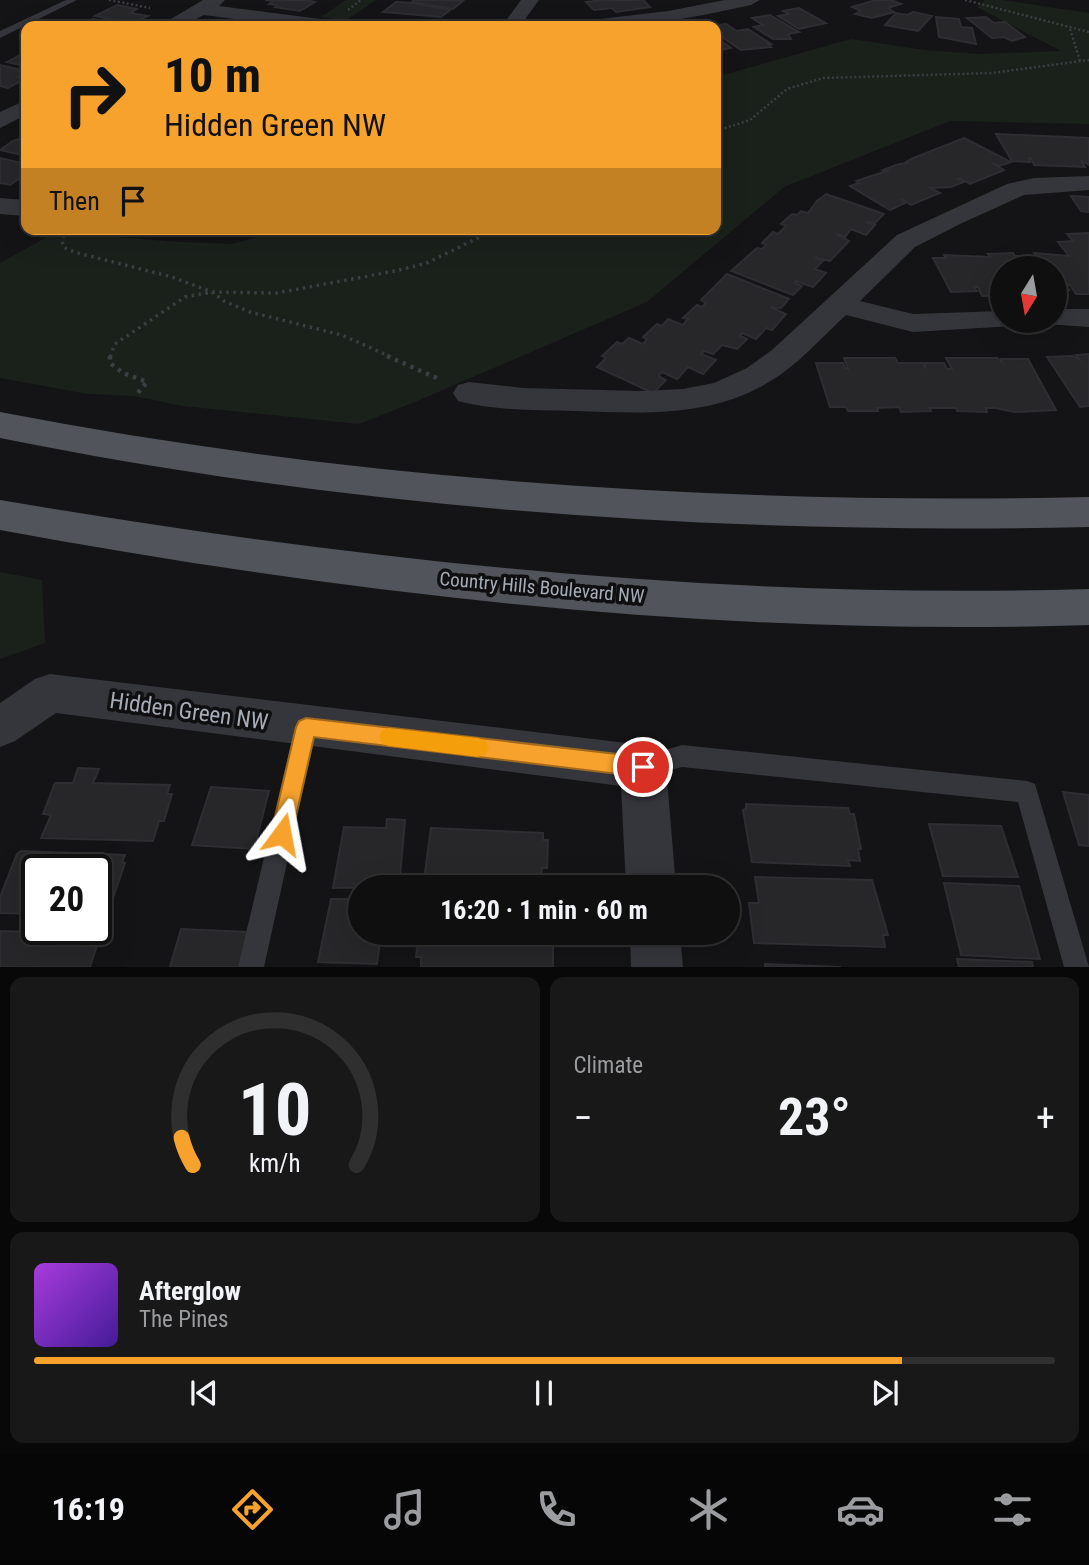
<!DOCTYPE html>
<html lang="en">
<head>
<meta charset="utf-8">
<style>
  :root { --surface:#0f0f10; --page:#181819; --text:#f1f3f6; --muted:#9b9c9f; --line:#2f2f30; --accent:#f6a22c }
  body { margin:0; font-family:"Roboto Condensed",sans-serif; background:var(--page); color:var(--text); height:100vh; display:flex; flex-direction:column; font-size:26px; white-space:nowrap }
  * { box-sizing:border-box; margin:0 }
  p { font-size:23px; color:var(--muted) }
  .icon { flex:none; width:38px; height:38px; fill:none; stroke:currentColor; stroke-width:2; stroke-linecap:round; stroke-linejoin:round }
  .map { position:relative; height:967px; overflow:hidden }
  .details { display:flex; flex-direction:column; gap:10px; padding:10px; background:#080809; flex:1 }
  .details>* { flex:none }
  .top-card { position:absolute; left:21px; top:21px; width:700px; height:214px; border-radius:14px; box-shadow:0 7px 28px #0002,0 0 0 2px var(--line); background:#f6a22c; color:#111; overflow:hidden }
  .needle { width:46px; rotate:191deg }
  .buttons { position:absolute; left:990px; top:256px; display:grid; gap:14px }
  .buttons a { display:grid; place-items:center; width:77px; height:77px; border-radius:50%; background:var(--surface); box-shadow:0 7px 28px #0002,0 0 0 2px var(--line); font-size:35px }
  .speed { position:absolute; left:21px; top:854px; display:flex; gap:14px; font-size:35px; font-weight:700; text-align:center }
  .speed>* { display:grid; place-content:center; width:91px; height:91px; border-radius:50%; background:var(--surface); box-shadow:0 7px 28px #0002,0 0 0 2px var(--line); line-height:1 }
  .speed .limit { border:4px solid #111; border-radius:10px; background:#fff; color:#111 }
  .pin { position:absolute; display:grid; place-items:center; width:60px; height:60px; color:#fff; margin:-30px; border:4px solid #fff; border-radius:50%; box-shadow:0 2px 7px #0007 }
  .me { position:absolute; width:77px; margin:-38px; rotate:13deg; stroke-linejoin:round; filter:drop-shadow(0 0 5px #0008) }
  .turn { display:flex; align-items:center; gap:24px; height:147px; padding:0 28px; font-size:32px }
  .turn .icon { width:91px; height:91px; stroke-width:2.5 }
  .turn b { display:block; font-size:49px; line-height:60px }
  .then { display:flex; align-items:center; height:66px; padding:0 28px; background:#0003; gap:14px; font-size:26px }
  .big { font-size:52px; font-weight:700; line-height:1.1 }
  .details .widget { flex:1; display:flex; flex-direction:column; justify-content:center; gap:10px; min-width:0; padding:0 24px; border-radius:14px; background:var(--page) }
  .details .dial { align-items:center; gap:0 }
  .dial svg { height:182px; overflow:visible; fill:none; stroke:var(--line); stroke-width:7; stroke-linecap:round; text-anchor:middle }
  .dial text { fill:var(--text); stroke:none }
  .song { display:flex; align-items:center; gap:21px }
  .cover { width:84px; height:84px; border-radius:10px; background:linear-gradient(135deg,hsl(280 70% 55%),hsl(260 70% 35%)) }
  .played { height:7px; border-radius:4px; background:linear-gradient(90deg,var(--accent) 85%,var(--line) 85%) }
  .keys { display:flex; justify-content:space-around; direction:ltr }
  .heat { display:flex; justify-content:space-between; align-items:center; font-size:38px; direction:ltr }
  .details .tiles { flex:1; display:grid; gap:10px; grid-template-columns:1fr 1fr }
  .widget:last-child { grid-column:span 2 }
  .trip { position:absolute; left:348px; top:875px; width:392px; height:70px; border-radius:35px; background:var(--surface); box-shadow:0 7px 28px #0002,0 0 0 2px var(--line); font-weight:700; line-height:70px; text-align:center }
  .dock { display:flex; height:112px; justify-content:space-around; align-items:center; background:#060606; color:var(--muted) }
  .dock .icon { width:49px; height:49px }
  .dock .on { color:var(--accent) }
  .dock b { font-size:32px; color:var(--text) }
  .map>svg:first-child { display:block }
</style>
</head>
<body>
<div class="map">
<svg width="1089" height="967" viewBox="0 0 1089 967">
  <rect width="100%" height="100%" fill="#141416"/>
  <!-- green -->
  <g fill="#1a211b">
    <polygon points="346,0 376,0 346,20 321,17"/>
    <polygon points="985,0 1002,0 1089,13 1089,124 950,121 784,187 647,302 415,402 359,424 182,406 134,396 88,394 0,378 0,263 56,232 179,242 232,244 285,229 716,229 716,77 851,39 925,50 978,54 1061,51 977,7"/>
    <polygon points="0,572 42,580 45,643 0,659"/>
  </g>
  <!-- building -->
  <g fill="#27272a" stroke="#2e2e32" stroke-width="2">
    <polygon points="265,0 306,0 315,2 300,11 275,7 277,5 269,4 273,1"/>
    <polygon points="414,0 456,0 463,1 453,9 412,2"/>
    <polygon points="604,0 643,0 650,7 616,12 612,8 594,10 586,2"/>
    <polygon points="876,0 891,0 901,4 888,8 894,12 872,18 855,14 861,11 852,7"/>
    <polygon points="396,2 412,3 450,10 441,17 383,12"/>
    <polygon points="117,5 137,9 130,13 148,16 133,23 95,16"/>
    <polygon points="799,8 826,23 799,29 778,16 789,14 783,11"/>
    <polygon points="913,12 932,16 918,31 885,25 896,13 907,15"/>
    <polygon points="770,15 799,32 788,34 791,39 773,39 754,27 763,25 752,18"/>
    <polygon points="936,17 959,19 961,27 972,28 976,44 939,37"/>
    <polygon points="986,17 994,23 1005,22 1025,37 1012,41 1004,37 992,38 967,18"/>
    <polygon points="93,19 128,25 78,26"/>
    <polygon points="726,24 737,31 748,29 771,44 768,44 771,47 741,50 716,33 714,26"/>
    <polygon points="716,36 716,37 731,48 716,51"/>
    <polygon points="26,52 26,66 7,62"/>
    <polygon points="0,65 26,71 18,77 25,79 8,88 0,86"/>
    <polygon points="996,134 1089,138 1089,165 1081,160 1085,167 1034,165 1031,158 1029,158 1030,162 1012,161"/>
    <polygon points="26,137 26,156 0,150 13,141"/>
    <polygon points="964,138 1011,162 999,166 992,163 1004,170 970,184 960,178 958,179 964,182 951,187 930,188 940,193 911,205 901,199 905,203 890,210 850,186 859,183 856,181 887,171 883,170 899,164 908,163 906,162 911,159"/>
    <polygon points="0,158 26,164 26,174 10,185 0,183"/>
    <polygon points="826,194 884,214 875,223 866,222 875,225 866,235 851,229 845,237 836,234 849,241 830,261 815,258 823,261 815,269 826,273 813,287 796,281 795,283 802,286 793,295 731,271 757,248 762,249 766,245 762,243 773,232 778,234 786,226 781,224 792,214 797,215 801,211 808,213 817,201"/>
    <polygon points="1071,196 1089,197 1089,212 1081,211"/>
    <polygon points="1089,233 1089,294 1076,294 1070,285 1066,285 1069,290 1055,290 1055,268 1003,268 1003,295 982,296 978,287 974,287 977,291 951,292 933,258 946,258 944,255 990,257 988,254 1013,253 1015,256 1036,256 1034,253 1069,256 1058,242 1073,241 1067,234"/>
    <polygon points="727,274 789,299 781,308 770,307 786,314 772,330 766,328 756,339 742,333 740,336 747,339 737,349 722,345 713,354 704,351 701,354 716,360 703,374 688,367 677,379 662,372 658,376 666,380 653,393 597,367 606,358 602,356 617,342 622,344 629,338 643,344 647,339 643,337 657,324 662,326 668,319 683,325 688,319 683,318 697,305 702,307 706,303 701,300"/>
    <polygon points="1089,354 1089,406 1080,407 1047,357 1073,356 1081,361 1076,355"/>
    <polygon points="844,358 895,358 898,363 922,363 926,369 924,363 944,363 947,369 952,369 946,358 997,358 1002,362 1001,359 1028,359 1056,410 1014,412 996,408 986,408 987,412 957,411 956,408 929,408 931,411 901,412 899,407 877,408 878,411 848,411 846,407 830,407 816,363 843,363 845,368 848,369"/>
    <polygon points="78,768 99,769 93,783 170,785 167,794 172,794 164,821 159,821 153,841 41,838 51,815 43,814 55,783 73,783"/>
    <polygon points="211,787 269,791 254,849 192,845"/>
    <polygon points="1063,792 1089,795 1089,846 1079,845"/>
    <polygon points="746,804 848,808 850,814 854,814 861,849 858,849 860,861 848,860 850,866 752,862 743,810 746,809"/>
    <polygon points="387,819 405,820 399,887 333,888 344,827 386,828"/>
    <polygon points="929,824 1001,826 1018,877 943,876"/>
    <polygon points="431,828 543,833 543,840 548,840 547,868 542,868 541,887 423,887"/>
    <polygon points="21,851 125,855 122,862 125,863 110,907 107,906 104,915 96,915 96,870 37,870 37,914 0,913 0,897 17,854"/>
    <polygon points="755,877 872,880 888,935 883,935 885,947 754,943 749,903 759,903"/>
    <polygon points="944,883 1019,886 1040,959 961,955"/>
    <polygon points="331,899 360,899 360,933 381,933 377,964 318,962"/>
    <polygon points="67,929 102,930 90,967 0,967 0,931 65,933"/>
    <polygon points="181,929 248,932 240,967 170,967"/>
    <polygon points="419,933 543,933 543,935 553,936 553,967 421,967 421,957 416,957"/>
    <polygon points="957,959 1032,962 1033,967 959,967"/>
    <polygon points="765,964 841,967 765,967"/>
  </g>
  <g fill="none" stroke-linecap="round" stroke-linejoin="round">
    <!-- path-far2 -->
    <g stroke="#3b3e42" stroke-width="2.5" stroke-dasharray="2 2.5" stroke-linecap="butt">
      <polyline points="109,0 150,8"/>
      <polyline points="965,0 1089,32"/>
      <polyline points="348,10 361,0"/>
      <polyline points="1070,29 1080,61"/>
      <polyline points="716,131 750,120 787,89 823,78 992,73 1089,60"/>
    </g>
    <!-- path-far1 -->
    <g stroke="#3b3e42" stroke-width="3.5" stroke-dasharray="2.5 4.5" stroke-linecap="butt">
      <polyline points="67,229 62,239 63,247 74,252 172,277 212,292 224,301 250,312 342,335 391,357"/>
      <polyline points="110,357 115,344 185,297 212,292 277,293 395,271 427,263 496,229"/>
    </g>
    <!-- path -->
    <g stroke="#3b3e42" stroke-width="4.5" stroke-dasharray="3.5 5" stroke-linecap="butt">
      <polyline points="110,356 110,363 123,373 147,382 137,394"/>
      <polyline points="387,356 439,379"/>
    </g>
    <!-- lane -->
    <g fill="#35363b" fill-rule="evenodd">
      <polygon points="66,0 77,0 0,38 0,31"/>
      <polygon points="306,717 314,720 317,727 264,967 238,967 295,727 298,720"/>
      <polygon points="682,745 1027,781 1035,784 1089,967 1064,967 1018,802 682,767 643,778 635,775 632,767 635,759"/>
    </g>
    <!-- street -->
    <g fill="#35363b" fill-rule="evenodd">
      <polygon points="203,0 225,0 219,6 328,20 337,26 288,26 204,15 182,26 159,26"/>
      <polygon points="521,0 539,0 520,26 502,26"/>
      <path d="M725 0H760L751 5C695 17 640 29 583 26L592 20 668 11Z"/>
      <polygon points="26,100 26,115 0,128 0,112"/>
      <path d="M1089 176V190L1024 195 962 223 915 247 860 301 913 314 1003 311V320H1017L1013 326 913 332 846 315C821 338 798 365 769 382 710 418 641 413 575 411 536 410 496 411 458 401L453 393 458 385 469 382 523 388 640 391 683 389 714 383 747 368 772 350 897 235 1007 184 1034 178Z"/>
      <polygon points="0,198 26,200 26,216 0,214"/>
      <polygon points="1055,309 1089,309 1089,327 1045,324 1042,320 1055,320"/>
      <polygon points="50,674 643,745 659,752 666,767 676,887 626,887 621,786 56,713 15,741 0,747 0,703 35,679"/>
      <polygon points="630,933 680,933 683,967 631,967"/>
    </g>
    <!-- primary -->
    <g fill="#51545a" fill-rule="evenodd">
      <path d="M0 412C358 481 725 505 1089 497V527C725 535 357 510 0 438Z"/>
      <path d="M0 500C359 561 725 600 1089 589V625C725 637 358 596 0 530Z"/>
    </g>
  </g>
  <!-- route -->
  <polygon fill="#f6a22c" stroke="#a0691d" stroke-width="2" points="306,718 643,757 650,760 653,767 650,774 643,777 314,737 292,834 289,841 282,844 274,841 271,834 296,727 299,721"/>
  <!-- slow -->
  <polygon fill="#f59e0b" points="389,728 478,738 486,741 489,748 486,754 478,757 389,746 382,744 379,737 382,730"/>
  <g text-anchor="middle" stroke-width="7" stroke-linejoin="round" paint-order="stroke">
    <!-- street labels -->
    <g font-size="19" fill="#a5acb7" stroke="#0f0f11">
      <text transform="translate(542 587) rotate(5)" y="7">Country Hills Boulevard NW</text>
    </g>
    <!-- near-street labels -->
    <g font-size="23" fill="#a5acb7" stroke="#0f0f11">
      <text transform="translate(189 711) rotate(8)" y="8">Hidden Green NW</text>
    </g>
  </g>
</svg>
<div class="buttons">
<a><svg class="needle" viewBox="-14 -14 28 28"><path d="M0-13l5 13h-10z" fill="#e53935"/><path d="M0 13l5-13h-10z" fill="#9b9c9f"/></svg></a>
</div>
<div class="speed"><div class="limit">20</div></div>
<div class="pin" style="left:643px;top:767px;background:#d93025"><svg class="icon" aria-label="arrive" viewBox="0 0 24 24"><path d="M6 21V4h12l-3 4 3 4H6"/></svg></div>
<svg class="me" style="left:282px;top:834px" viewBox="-20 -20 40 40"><path d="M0-17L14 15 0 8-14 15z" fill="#f6a22c" stroke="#fff" stroke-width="4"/></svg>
<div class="trip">16:20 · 1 min · 60 m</div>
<div class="top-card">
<div class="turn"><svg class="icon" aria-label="right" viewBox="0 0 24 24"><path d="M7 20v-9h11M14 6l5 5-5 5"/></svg><div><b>10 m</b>Hidden Green NW</div></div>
<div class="then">Then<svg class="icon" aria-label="arrive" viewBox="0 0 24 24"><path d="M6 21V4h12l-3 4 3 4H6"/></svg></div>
</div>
</div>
<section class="details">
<div class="tiles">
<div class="widget dial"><svg viewBox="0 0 100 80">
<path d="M14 69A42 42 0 1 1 86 69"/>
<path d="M14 69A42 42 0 0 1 9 57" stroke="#f6a22c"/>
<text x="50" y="56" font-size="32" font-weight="700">10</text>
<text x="50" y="72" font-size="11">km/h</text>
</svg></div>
<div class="widget"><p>Climate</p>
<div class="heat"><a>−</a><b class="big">23°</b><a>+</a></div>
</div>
<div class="widget">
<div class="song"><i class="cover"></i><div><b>Afterglow</b><p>The Pines</p></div></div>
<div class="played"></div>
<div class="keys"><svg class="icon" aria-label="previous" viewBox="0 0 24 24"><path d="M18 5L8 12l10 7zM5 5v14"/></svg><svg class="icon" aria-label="pause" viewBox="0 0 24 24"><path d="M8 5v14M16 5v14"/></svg><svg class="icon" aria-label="next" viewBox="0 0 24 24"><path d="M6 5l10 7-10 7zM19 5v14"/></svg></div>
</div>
</div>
</section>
<nav class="dock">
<b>16:19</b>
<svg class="icon on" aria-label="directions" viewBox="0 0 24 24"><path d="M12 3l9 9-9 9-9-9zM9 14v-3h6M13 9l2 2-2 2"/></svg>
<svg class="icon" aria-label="music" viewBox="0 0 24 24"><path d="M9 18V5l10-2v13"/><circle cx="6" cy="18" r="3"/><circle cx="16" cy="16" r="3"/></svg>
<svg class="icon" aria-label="phone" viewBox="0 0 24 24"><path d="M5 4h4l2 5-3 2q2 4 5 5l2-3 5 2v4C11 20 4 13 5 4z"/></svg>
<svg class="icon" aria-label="climate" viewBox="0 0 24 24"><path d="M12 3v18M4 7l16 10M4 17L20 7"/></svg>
<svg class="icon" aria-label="car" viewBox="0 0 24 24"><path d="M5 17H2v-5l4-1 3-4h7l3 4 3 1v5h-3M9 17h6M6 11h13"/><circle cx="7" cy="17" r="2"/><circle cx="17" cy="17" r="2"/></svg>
<svg class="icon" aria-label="filters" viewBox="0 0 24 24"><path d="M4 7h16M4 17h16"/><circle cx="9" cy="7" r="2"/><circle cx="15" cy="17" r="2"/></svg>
</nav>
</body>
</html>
